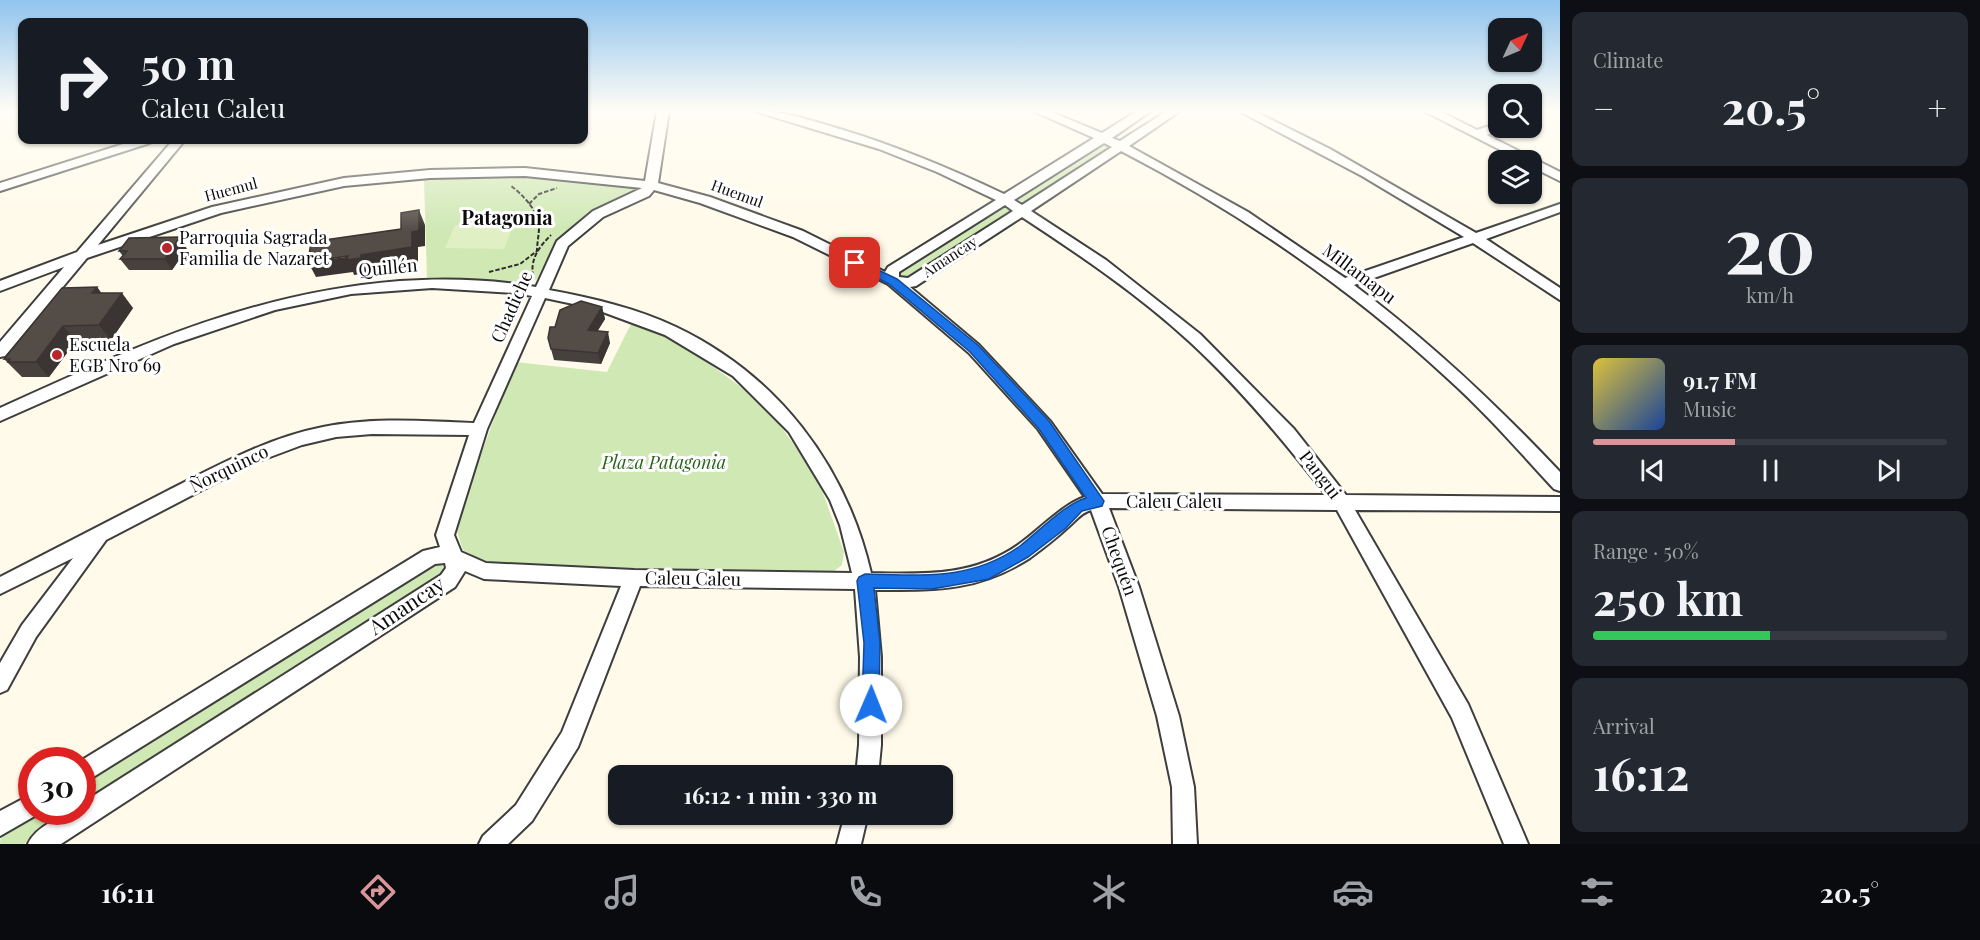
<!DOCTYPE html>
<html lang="en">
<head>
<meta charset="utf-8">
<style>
  :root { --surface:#171b24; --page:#242831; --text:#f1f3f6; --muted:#9ea1a6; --line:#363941; --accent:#d8969b }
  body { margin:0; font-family:"Playfair Display",serif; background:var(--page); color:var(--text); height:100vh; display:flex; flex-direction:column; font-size:22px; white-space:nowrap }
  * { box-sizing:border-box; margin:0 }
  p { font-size:20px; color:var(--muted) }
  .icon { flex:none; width:33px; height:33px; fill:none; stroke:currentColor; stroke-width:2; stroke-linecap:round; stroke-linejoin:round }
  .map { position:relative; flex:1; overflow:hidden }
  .panel { display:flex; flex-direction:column; gap:12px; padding:12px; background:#0d0f14; width:420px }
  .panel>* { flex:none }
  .hud { position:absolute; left:18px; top:18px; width:570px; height:126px; border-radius:12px; box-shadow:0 2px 4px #0004; background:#171b24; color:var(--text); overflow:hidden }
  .needle { width:39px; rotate:46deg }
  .controls { position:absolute; left:1488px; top:18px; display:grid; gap:12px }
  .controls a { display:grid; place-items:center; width:54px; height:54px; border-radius:12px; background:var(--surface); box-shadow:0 2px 4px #0004; font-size:30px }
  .speed { position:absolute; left:18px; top:747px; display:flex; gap:12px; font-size:30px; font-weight:700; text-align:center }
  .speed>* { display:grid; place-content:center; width:78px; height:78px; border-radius:50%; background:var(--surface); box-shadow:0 2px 4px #0004; line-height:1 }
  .speed .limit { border:9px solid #d22; background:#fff; color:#111 }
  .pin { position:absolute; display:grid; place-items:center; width:51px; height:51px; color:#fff; margin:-26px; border-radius:12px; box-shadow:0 3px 9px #0006 }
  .me { position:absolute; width:66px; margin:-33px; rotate:1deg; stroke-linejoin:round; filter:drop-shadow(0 0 4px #0008) }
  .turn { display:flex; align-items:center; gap:21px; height:126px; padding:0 24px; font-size:27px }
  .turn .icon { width:78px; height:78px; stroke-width:2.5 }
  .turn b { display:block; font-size:42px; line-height:51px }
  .big { font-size:45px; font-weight:700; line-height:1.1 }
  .panel .tile { flex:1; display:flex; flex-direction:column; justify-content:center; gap:9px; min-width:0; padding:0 21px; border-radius:12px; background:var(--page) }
  .panel .dial { align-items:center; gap:0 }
  .dial b { font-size:78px; line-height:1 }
  .song { display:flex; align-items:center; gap:18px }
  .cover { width:72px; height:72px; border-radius:9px; background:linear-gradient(135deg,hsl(50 70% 55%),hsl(220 70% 35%)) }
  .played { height:6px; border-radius:3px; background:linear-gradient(90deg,var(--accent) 40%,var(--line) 40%) }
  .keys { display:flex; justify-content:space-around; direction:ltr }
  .heat { display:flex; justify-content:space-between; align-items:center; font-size:33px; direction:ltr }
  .charge { height:9px; border-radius:4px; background:linear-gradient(90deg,#34c759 50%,var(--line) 0) }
  .trip { position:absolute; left:608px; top:765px; width:345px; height:60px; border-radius:12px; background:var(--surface); box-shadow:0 2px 4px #0004; font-weight:700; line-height:60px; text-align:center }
  .dock { display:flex; height:96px; justify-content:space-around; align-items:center; background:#090b0e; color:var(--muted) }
  .dock .icon { width:42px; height:42px }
  .dock .selected { color:var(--accent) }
  .dock b { font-size:27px; color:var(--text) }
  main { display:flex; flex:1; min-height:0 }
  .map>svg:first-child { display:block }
</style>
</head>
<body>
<main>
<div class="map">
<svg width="1560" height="844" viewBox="0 0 1560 844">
  <rect width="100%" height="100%" fill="#fffae9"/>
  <!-- green -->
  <g fill="#cfe8b4">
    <polygon points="1106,143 1111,148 1027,203 1017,200 1019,196"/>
    <polygon points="514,175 645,187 583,219 553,246 537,279 526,283 427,278 424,180"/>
    <polygon points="1004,206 1008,206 1012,211 907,279 899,277 900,271"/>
    <polygon points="633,320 688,348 765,405 817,476 844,552 842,565 830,574 490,565 463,550 455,525 515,362 607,372"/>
    <polygon points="440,562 447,573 83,807 83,782 431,563"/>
    <path d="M36 812H75L24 844H0C0 828 23 819 36 812Z"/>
  </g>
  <!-- pitch -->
  <polygon fill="#e1efc5" points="455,225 513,226 504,249 445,248"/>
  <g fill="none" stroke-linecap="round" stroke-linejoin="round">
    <!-- minor casing -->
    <g stroke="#3e3e3e" stroke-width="4">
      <g id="minor">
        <path d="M657 111H669L658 183 710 197 803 231 885 272 888 267 996 200 937 172 879 149 754 111C785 111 813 121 843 130 899 147 951 169 1004 194L1094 138 1033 111H1049L1102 133 1137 111H1151L1112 138 1120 141 1167 111H1180L1129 146 1248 212 1345 278 1464 237 1362 176 1239 111H1254L1330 149 1476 233 1560 204V212L1486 239 1560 288V300L1473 243 1354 285C1429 341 1496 404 1560 472V491L1554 489C1519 451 1485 412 1446 377 1349 287 1239 212 1121 151L1031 211 1106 260 1200 334 1294 429 1346 495 1560 497V511L1355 510 1468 704 1528 844H1504L1452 718 1337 510 1109 508 1139 587 1179 716 1194 787 1197 844H1173L1172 787 1157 716 1119 587 1091 510C1080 513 1075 522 1066 529 1055 539 1042 549 1030 558 977 592 935 590 875 590L881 657V745L878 776H856L859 745 860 657 855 589 640 586 578 747 532 821 508 844H479L483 836 516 805 562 732 621 586 484 579 465 571 455 587 61 844H28C35 827 65 812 82 812V803L441 575 446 568 445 563 435 564 82 784V760L423 551 440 547 436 535 469 435 372 434 336 437 302 445 254 463 106 540 36 637 7 690 0 693V663L22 625 73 558 0 594V577C56 548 111 520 167 491 217 466 267 438 323 427 372 417 424 421 474 423L532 296 515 293 432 288 351 294 275 310 174 344 0 421V408C135 347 249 293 400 281 444 278 491 279 536 287L557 241 593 211 642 188 525 176 430 178 344 186 221 213 87 258 5 356 0 357V342L64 267 0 291V281L77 252 173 140H185L98 245 212 207 344 178 430 170 525 168 645 181ZM1104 143 1112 147 1022 205 1014 200ZM654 190 700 203 793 237 888 284 969 353 1038 429 1085 497C1063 504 1038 531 1018 545 972 577 924 574 871 573 846 465 777 375 676 327 636 308 592 298 549 290L568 246 603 217 649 196ZM1005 205 1013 211 908 278 899 277V272ZM1022 217C1080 255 1139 295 1190 342 1240 388 1284 441 1326 495L1102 494 1050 421 979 345 910 287 916 286ZM545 298 592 308 665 335 733 376 789 432 830 500 840 525 852 573 634 570 486 563 461 552 454 535 487 429Z"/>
        <polygon points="1424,111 1439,111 1477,130 1498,123 1498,128 1502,128 1487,135 1560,172 1560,181 1532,167 1532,160 1520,160"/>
        <polygon points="136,140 152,140 150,143 0,191 0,183"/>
        <polygon points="32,794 32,812 40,813 0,836 0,811"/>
        <polygon points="845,814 868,814 861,844 837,844"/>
      </g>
    </g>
    <!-- path -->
    <g stroke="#2d2d2d" stroke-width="2" stroke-dasharray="4.5 2" stroke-linecap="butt">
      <polyline points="529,204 539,194 557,188"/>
      <path d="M489 272 520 264 537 251C537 243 539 235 539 227 538 210 523 195 510 185"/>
      <path d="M533 276C530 259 539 247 551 235"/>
    </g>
    <!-- minor -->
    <use href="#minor" fill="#fff" fill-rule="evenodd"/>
  </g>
  <!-- wall -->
  <g fill="#47413d">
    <polygon points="187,249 172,270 129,270 120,259 123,256 119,251"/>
    <polygon points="97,287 101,293 133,308 111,340 76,341 49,377 22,377 4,359"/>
    <polygon points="602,307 605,319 597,331 610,343 601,364 554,360 548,338 555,327"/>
  </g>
  <!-- shaded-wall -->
  <g fill="#3a3532">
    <polygon points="419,210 425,225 425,246 418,247 418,262 368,270 368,273 354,275 353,272 316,277 308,262 361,255 412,232"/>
    <polygon points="180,237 187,249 172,270 165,259"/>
    <polygon points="97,287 108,302 92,293"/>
    <polygon points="122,293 133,308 111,340 99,325"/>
    <polygon points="602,307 605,319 591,342 588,330"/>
    <polygon points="63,326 76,341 49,377 36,362"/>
    <polygon points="608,332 610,343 601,364 598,353"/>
  </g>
  <!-- building -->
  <g fill="#534c47" stroke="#3a3532" stroke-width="1.5">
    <polygon points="419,210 419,231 412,232 412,247 361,255 361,258 347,260 348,256 308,262 311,242 401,229 401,213"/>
    <polygon points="180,237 165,259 120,259 127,251 119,251 129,238"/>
    <polygon points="97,287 92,293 122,293 99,325 63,326 36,362 8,362 10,359 4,359 62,288"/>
    <polygon points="581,301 602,307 588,330 608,332 598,353 551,349 548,338 550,327 555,327 560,310"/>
  </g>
  <!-- sky -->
  <linearGradient id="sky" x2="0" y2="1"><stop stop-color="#91c4ee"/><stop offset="0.48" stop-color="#fffdf5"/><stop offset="1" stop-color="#fffdf5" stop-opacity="0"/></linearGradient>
  <rect width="1560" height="230" fill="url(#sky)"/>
  <!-- route -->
  <path fill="#1a73e8" stroke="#114b97" stroke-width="1.5" d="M855 259 897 279 979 346 1049 421 1104 501 1102 506 1082 511 1066 528 1028 557 989 579 932 589 874 588 880 643 879 705 877 711 871 714 864 711 862 705 864 643 857 581 859 577 865 574C922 575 971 581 1020 546 1039 531 1065 504 1086 498L1039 429 970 352 889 284 851 265 849 263Z"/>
  <!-- markers -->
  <g fill="#ba242c" stroke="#fff" stroke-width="2">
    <circle cx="167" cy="248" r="6"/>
    <circle cx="57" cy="355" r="6"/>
  </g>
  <g text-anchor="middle" stroke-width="6" stroke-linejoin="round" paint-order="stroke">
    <!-- far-street labels -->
    <g font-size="15" fill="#0b0b0b" stroke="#fff">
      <text transform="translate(231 190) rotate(-15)" y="5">Huemul</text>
      <text transform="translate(737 194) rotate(20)" y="5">Huemul</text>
      <text transform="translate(950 257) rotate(-33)" y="5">Amancay</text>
    </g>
    <!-- poi labels -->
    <g font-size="18" fill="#0b0b0b" stroke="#fff" text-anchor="start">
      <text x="179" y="244">Parroquia Sagrada<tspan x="179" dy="21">Familia de Nazaret</tspan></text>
      <text x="69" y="351">Escuela<tspan x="69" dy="21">EGB Nro 69</tspan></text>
    </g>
    <!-- street labels -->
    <g font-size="18" fill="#0b0b0b" stroke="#fff">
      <text transform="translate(388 268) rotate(-5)" y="6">Quillén</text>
      <text transform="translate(1359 274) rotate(37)" y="6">Millamapu</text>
      <text transform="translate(512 307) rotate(-66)" y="6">Chadiche</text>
      <text transform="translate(229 469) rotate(-26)" y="6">Ñorquinco</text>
      <text transform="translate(1320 475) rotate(52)" y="6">Pangui</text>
      <text x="1174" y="508">Caleu Caleu</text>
      <text transform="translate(1119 561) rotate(70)" y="6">Chequén</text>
      <text transform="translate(693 579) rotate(1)" y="6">Caleu Caleu</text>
    </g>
    <!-- park labels -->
    <g font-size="18" font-style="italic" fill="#2b621c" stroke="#fff">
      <text x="664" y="469">Plaza Patagonia</text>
    </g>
    <!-- far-district labels -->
    <g font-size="20" font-weight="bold" fill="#0b0b0b" stroke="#fff">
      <text x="507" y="225">Patagonia</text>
    </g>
    <!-- near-street labels -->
    <g font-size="21" fill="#0b0b0b" stroke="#fff">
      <text transform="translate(407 606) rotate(-34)" y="7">Amancay</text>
    </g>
  </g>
</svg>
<div class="controls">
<a><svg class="needle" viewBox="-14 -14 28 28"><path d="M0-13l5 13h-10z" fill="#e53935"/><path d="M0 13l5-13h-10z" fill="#9ea1a6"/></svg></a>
<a><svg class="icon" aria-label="search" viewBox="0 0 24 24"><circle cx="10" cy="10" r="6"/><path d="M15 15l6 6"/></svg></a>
<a><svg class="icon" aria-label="layers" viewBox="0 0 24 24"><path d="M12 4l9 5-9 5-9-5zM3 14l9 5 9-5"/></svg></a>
</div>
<div class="speed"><div class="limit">30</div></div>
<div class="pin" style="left:855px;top:263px;background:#d93025"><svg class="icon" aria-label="arrive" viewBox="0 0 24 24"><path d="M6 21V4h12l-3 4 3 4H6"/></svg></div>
<svg class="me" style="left:871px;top:705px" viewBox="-20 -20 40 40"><circle r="19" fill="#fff"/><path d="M0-13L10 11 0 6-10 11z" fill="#1a73e8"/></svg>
<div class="trip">16:12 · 1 min · 330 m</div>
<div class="hud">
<div class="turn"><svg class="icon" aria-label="right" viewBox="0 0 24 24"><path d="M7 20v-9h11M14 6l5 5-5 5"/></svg><div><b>50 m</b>Caleu Caleu</div></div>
</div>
</div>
<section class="panel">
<div class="tile"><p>Climate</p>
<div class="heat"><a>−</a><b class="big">20.5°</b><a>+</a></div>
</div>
<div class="tile dial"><b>20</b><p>km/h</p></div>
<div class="tile">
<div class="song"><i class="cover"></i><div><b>91.7 FM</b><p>Music</p></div></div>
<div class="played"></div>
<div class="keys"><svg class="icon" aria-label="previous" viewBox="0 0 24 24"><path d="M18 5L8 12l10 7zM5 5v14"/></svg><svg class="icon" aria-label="pause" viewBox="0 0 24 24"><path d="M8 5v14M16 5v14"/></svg><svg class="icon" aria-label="next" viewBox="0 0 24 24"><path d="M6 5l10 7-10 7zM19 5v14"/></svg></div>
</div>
<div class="tile"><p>Range · 50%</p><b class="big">250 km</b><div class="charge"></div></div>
<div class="tile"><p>Arrival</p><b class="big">16:12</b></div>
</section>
</main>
<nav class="dock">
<b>16:11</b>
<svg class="icon selected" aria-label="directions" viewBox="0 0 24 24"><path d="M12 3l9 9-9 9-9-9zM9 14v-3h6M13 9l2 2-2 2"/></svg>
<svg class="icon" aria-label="music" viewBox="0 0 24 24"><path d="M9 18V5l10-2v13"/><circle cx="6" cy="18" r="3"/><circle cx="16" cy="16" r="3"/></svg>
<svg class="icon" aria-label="phone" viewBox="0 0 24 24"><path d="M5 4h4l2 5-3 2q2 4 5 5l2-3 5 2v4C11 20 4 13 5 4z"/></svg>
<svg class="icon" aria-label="climate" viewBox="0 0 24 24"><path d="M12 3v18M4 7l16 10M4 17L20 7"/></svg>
<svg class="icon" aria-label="car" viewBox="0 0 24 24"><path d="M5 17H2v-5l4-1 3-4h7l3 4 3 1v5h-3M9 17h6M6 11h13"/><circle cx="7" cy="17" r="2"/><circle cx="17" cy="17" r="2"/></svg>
<svg class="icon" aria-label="filters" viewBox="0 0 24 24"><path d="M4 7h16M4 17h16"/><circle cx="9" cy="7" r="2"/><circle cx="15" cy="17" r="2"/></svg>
<b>20.5°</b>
</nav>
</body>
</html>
